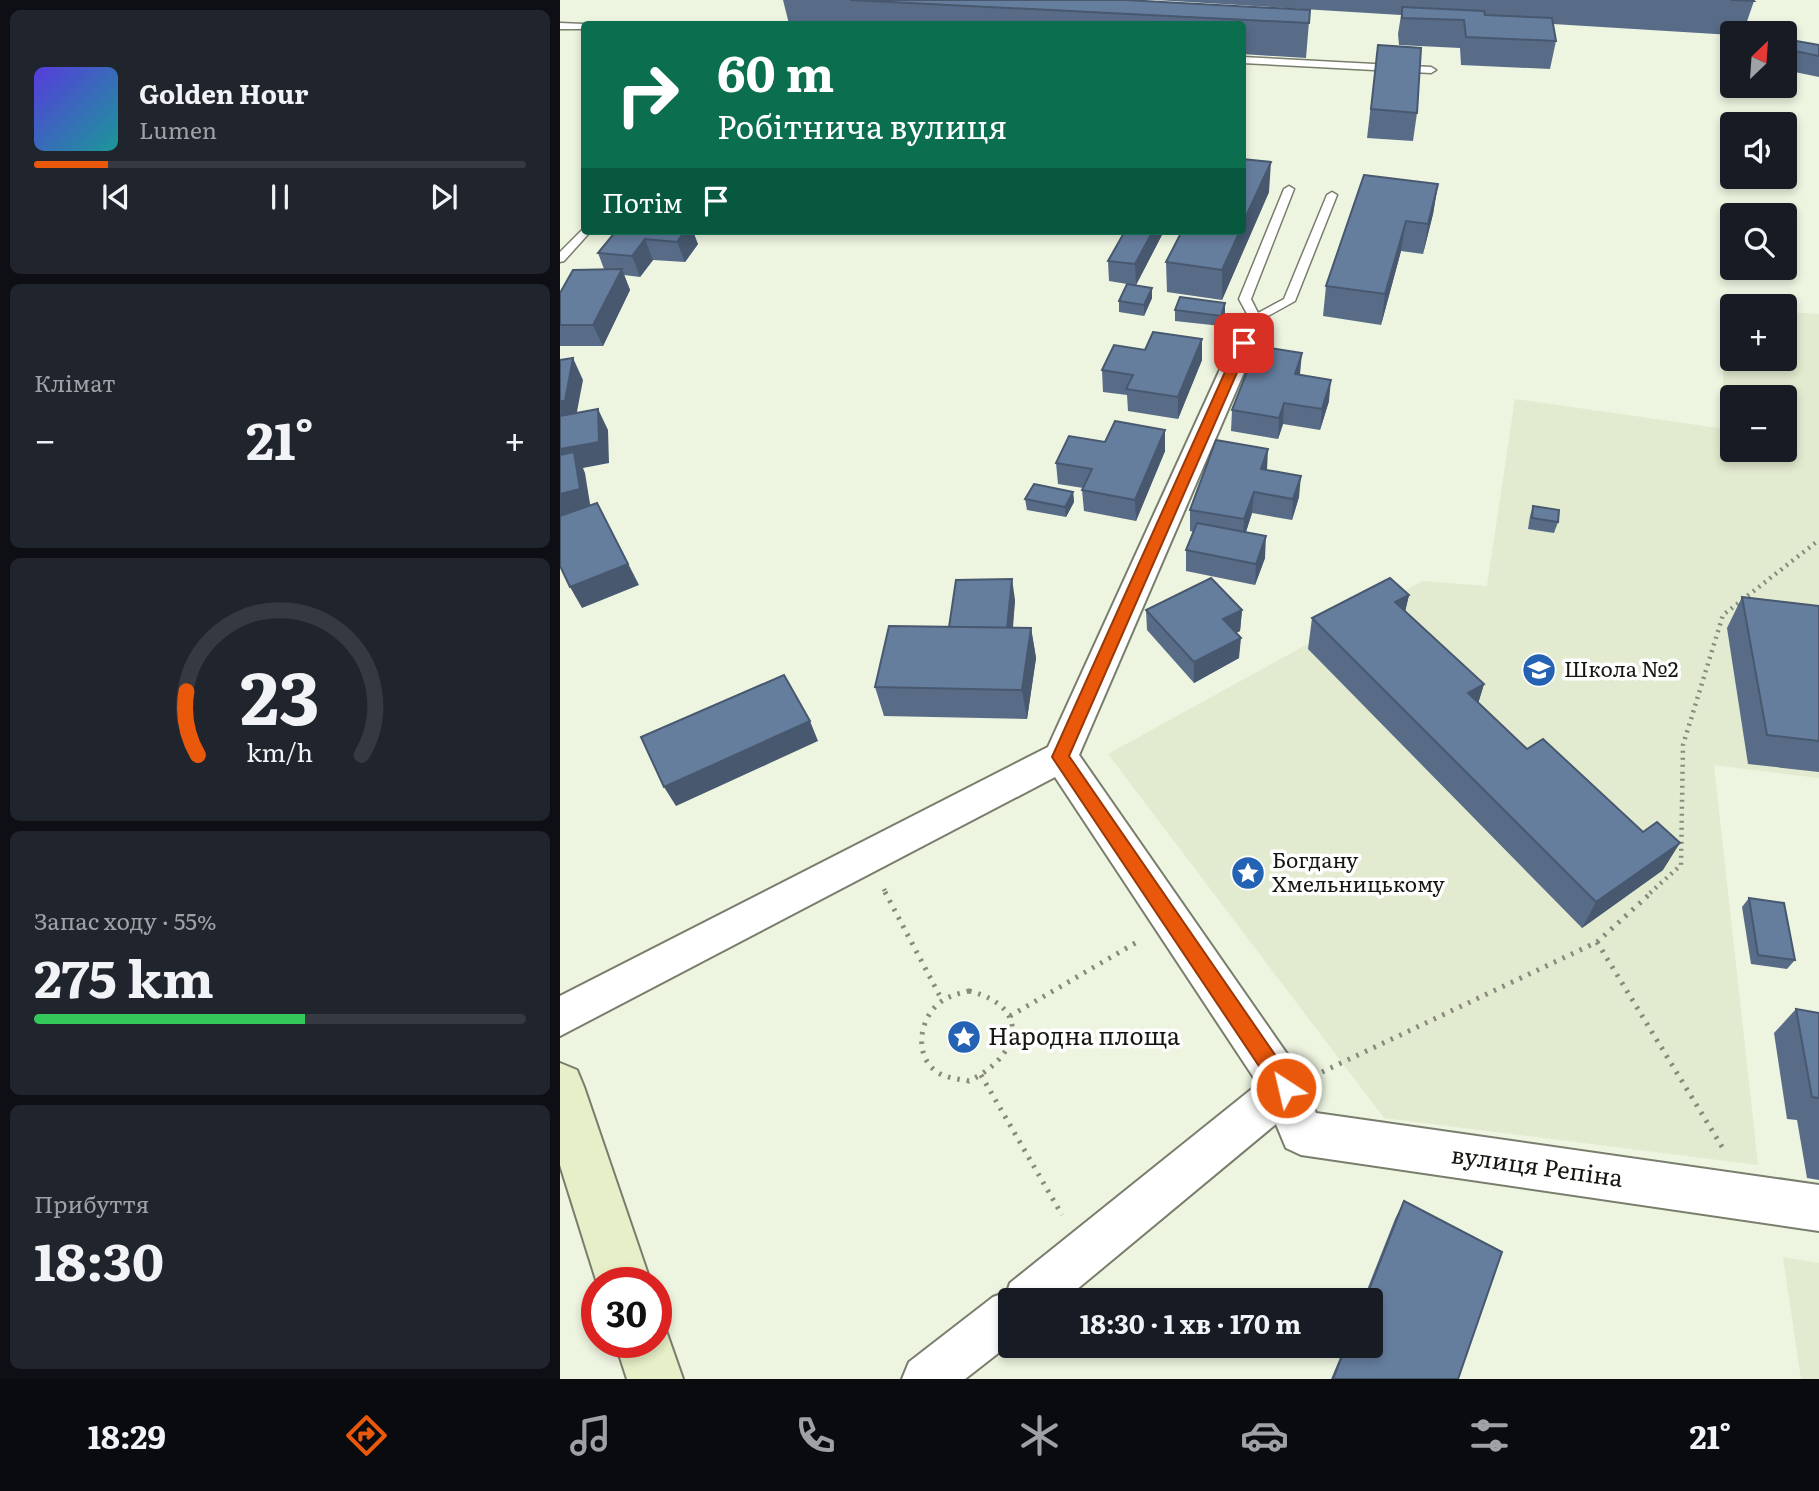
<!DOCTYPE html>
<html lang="uk">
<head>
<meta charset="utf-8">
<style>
  :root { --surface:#171b24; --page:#20242c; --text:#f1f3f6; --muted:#9ea1a6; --line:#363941; --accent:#ea580c }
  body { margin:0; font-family:Literata,serif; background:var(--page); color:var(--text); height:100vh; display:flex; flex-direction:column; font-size:26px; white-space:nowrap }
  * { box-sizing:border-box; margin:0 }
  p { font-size:23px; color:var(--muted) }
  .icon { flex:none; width:38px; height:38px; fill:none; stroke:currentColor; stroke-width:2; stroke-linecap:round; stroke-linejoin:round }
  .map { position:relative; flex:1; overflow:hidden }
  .side { display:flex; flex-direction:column; gap:10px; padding:10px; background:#0d0f14; width:560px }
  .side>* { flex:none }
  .banner { position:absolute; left:21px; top:21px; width:665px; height:214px; border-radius:7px; box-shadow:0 4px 10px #0003; background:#0b6e4f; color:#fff; overflow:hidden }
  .needle { width:46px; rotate:25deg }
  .controls { position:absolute; left:1160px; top:21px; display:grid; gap:14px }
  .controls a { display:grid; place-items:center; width:77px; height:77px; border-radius:7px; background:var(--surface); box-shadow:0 4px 10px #0003; font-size:35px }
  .speed { position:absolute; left:21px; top:1267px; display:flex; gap:14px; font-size:35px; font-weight:700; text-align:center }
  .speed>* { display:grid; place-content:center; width:91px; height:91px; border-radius:50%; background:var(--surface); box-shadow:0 4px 10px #0003; line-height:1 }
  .speed .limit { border:10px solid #d22; background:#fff; color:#111 }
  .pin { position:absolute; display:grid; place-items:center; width:60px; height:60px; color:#fff; margin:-30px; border-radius:14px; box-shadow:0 4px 10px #0006 }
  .me { position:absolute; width:77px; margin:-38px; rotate:325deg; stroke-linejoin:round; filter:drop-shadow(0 0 5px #0008) }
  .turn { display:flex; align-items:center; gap:24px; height:147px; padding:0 21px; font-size:32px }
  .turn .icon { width:91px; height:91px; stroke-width:2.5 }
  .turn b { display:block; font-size:49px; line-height:60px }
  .then { display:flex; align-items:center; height:66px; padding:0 21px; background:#0003; gap:14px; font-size:26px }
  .big { font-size:52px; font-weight:700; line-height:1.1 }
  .side .widget { flex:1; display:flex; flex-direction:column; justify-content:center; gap:10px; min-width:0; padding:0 24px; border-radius:10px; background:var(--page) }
  .side .dial { align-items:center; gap:0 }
  .dial svg { height:182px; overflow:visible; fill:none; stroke:var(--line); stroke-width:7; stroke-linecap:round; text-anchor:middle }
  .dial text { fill:var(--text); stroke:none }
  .song { display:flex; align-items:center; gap:21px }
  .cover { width:84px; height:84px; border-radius:10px; background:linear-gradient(135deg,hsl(250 70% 55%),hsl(180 70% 35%)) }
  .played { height:7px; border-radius:4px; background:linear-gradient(90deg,var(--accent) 15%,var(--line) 15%) }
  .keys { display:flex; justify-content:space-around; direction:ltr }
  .heat { display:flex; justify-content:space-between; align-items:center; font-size:38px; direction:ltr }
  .charge { height:10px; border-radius:5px; background:linear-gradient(90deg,#34c759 55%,var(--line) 0) }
  .trip { position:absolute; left:438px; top:1288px; width:385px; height:70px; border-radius:7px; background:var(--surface); box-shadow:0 4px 10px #0003; font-weight:700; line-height:70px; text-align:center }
  .menu { display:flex; height:112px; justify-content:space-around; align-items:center; background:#090b0e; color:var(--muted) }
  .menu .icon { width:49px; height:49px }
  .menu .on { color:var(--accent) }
  .menu b { font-size:32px; color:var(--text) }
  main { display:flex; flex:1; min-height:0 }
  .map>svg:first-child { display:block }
</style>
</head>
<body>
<main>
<section class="side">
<div class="widget">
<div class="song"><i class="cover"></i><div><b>Golden Hour</b><p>Lumen</p></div></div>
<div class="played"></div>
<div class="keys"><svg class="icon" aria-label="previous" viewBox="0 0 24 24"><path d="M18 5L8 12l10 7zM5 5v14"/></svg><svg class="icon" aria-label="pause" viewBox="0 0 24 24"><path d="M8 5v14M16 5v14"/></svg><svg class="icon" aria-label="next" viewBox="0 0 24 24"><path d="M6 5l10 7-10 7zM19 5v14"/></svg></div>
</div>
<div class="widget"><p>Клімат</p>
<div class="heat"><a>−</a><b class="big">21°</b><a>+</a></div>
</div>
<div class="widget dial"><svg viewBox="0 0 100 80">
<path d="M14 69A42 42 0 1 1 86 69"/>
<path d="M14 69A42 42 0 0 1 9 41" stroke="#ea580c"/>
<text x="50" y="56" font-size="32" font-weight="700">23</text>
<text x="50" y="72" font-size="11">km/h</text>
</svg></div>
<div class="widget"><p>Запас ходу · 55%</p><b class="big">275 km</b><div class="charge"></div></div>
<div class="widget"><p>Прибуття</p><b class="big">18:30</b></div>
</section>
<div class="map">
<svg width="1259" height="1379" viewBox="0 0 1259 1379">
  <rect width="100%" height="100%" fill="#edf4e0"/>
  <!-- built -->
  <g fill="#e2eacf" fill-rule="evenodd">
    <path d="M1161 306 1172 307V359H1225V312L1259 314V778L1154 765 1198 1165 824 1118 548 754 862 581 927 586 955 399 1165 429ZM1172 397H1225V450H1172Z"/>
    <polygon points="1223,1257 1259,1263 1259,1379 1241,1379"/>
  </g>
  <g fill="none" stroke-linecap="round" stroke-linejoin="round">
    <!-- lane casing -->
    <g stroke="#787d6c" stroke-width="3">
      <g id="lane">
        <polygon points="0,23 24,24 24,29 0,29"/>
        <polygon points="682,57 871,67 876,70 871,73 682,63"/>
        <polygon points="729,186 734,189 691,299 698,313 724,299 767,195 772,192 777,195 735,301 699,321 691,321 679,299 724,189"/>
        <polygon points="24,228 24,231 31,231 4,261 0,262 0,252"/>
      </g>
    </g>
    <!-- street casing -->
    <g stroke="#787d6c" stroke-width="4">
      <polygon id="street" points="695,312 704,314 707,319 519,755 741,1074 756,1113 1259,1185 1259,1231 741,1155 726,1148 716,1124 504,1300 450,1300 450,1344 405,1379 342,1379 349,1362 433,1297 447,1292 450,1283 698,1084 495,777 0,1036 0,996 488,747 683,319 686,314"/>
    </g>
    <!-- secondary casing -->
    <g stroke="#787d6c" stroke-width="4">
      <g id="secondary">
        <polygon points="0,1063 17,1070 24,1087 91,1283 37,1283 0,1165"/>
        <polygon points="96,1320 103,1322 123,1379 67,1379 55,1342 96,1342"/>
      </g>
    </g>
    <!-- path-far1 -->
    <g stroke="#868b7d" stroke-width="4.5" stroke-dasharray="2 5" stroke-linecap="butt">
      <polyline points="324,889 326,893"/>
      <polyline points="1090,893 1121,865 1123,745 1163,615 1259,540"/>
    </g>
    <!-- path -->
    <g stroke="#868b7d" stroke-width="5" stroke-dasharray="2.5 7" stroke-linecap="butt">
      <polyline points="325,892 382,1000"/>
      <polyline points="1037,942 1164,1150"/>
      <path d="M409 991C474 1007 459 1057 409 1081 398 1079 386 1078 377 1072 354 1056 359 1021 378 1004 387 996 398 994 409 991Z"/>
      <polyline points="450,1016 577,942"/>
      <polyline points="762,1072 1037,942 1092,892"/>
      <polyline points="421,1075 502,1215"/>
    </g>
    <!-- lane -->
    <use href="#lane" fill="#fff" fill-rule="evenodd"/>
    <!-- street -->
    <use href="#street" fill="#fff" fill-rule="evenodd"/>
    <!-- secondary -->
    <use href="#secondary" fill="#e6efc7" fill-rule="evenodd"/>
  </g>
  <!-- wall -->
  <g fill="#586c88">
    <polygon points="223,0 291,0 750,10 746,58 682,54 682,24 229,24"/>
    <polygon points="596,0 1193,0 1194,1 1183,33 1172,33 1172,35 993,24 996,41 990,69 901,65 900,48 839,45 838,34 841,15"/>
    <polygon points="1225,39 1259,45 1259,77 1225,70"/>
    <polygon points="818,45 857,113 853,141 807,138"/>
    <polygon points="878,184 873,214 863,254 841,251 821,325 763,316 766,286"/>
    <polygon points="709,192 662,300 607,292 606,262"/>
    <polygon points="56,231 138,244 125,262 93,260 80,277 64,275 70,290 43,346 0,346 0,293 44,269 38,253"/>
    <polygon points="565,231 604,231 576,285 592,288 592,298 584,316 559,312 559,301 567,284 549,281 548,261"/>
    <polygon points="665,303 665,314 661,326 615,321 615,310"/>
    <polygon points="642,339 642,360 618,419 568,411 567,395 543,392 542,370 585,350"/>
    <polygon points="740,375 769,401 760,430 723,424 718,439 671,431 672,410"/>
    <polygon points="545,442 605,451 576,521 524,511 522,490 523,488 498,484 496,463"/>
    <polygon points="706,470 739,497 732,520 692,513 686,532 705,558 695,585 626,571 626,550 634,532 630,531 630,510"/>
    <polygon points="513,492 514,502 506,517 467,510 465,499"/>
    <polygon points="973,506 998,522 994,533 968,529 970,516"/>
    <polygon points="849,595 845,611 924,684 918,703 967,749 1103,870 1022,928 748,649 752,618"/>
    <polygon points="1182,597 1259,606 1259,772 1188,764 1167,628"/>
    <polygon points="455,600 453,628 471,628 476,658 467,719 324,716 315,687 389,627"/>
    <polygon points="586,610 682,610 680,631 676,633 679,658 634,683 587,630"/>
    <polygon points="1189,898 1235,960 1227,969 1191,964 1182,907"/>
    <polygon points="1236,1009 1259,1013 1259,1180 1247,1178 1237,1120 1227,1119 1214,1033"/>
    <polygon points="844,1201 898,1379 771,1379 785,1346 810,1346 810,1300 803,1300 835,1219"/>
  </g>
  <!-- shaded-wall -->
  <g fill="#47586f">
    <polygon points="711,162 709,192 662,300 662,270 680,231 682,231 682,225"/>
    <polygon points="878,184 873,214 863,254 868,224"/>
    <polygon points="846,221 841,251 821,325 825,294"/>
    <polygon points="125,231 133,231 138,244 125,262 117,242"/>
    <polygon points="593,231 604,231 576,285 575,264"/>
    <polygon points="85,239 93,260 80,277 72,256"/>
    <polygon points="62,269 70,290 43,346 33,325"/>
    <polygon points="592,288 592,298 584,316 584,305"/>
    <polygon points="665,303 665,314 661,326 661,316"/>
    <polygon points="642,339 642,360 618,419 618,397"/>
    <polygon points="742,353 740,374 735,374"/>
    <polygon points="13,358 23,380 15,422 0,424 0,401"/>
    <polygon points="771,380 769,401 760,430 762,409"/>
    <polygon points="724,403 723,424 718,439 719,418"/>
    <polygon points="38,409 48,430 49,463 23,468 25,473 31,510 0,518 0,449"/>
    <polygon points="605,430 605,451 576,521 575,500"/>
    <polygon points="708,449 707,470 701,469"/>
    <polygon points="741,476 739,497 732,520 733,499"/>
    <polygon points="513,492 514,502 506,517 505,507"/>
    <polygon points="694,492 692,513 683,541 684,519"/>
    <polygon points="48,524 79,585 22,608 10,587"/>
    <polygon points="706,536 705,558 695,585 696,564"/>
    <polygon points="452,579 455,600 450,654 446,633"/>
    <polygon points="849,595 842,625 835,602"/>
    <polygon points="682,610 680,631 662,640 663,619"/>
    <polygon points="471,628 476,658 467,719 462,690"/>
    <polygon points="681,638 679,658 634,683 634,662"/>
    <polygon points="924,684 915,714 908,693"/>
    <polygon points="250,721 258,741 116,806 104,787"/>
    <polygon points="1120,843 1103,870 1022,928 1036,902"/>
  </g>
  <!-- building -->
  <g fill="#667e9e" stroke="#47586f" stroke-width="2">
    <polygon points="290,0 566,0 750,10 749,23"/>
    <polygon points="1171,0 1193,0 1194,1"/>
    <polygon points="842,7 924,11 925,15 992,18 996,41 906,37 904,20 842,18"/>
    <polygon points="1225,39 1259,45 1259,56 1225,49"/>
    <polygon points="818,45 861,48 857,113 811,109"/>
    <polygon points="682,159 711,162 682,225"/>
    <polygon points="804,175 878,184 868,224 846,221 825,294 766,286"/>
    <polygon points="56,231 125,231 117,242 85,239 72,256 38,253"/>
    <polygon points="565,231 593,231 575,264 548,261"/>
    <polygon points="622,231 680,231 662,270 606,262"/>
    <polygon points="62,269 33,325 0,325 0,293 13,270"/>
    <polygon points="567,284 592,288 584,305 559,301"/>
    <polygon points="620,297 665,303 661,316 615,310"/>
    <polygon points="593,332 642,339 618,397 566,389 573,375 542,370 554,345 585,350"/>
    <polygon points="697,346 742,353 735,374 771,380 762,409 724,403 719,418 672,410"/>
    <polygon points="13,358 5,401 0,401 0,360"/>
    <polygon points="38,409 39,442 0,449 0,416"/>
    <polygon points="555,421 605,430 575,500 522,490 532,469 496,463 509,436 545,442"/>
    <polygon points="656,440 708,449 701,469 741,476 733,499 694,492 684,519 630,510"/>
    <polygon points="14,452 20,489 0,494 0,455"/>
    <polygon points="474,484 513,492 505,507 465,499"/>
    <polygon points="37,503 68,564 10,587 0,566 0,516"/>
    <polygon points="973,506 999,510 998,522 972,518"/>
    <polygon points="637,523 706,536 696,564 626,550"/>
    <polygon points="651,578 682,610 663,619 681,638 634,662 586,610"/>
    <polygon points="830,578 849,595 835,602 924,684 908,693 967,749 983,739 1083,832 1097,822 1120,843 1036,902 752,618"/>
    <polygon points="452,579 447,628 389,627 396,580"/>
    <polygon points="1182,597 1259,606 1259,741 1207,735"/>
    <polygon points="329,626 471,628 462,690 315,687"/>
    <polygon points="224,675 250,721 104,787 81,737"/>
    <polygon points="1189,898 1224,903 1235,960 1198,955"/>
    <polygon points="1236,1009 1259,1013 1259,1098 1252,1097"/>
    <polygon points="844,1201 942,1252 898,1379 773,1379 786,1346 810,1346 810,1300 805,1300"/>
  </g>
  <!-- route -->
  <polygon fill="#ea580c" stroke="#983908" stroke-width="2" points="684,340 690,343 509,756 733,1081 736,1088 733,1096 726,1099 719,1096 492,757 678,343"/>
  <!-- icons -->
  <defs>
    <g id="school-disc" transform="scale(1.75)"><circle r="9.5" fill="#2462b3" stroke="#fff"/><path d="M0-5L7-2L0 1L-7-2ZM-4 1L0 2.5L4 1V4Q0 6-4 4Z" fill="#fff"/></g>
    <g id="sight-disc" transform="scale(1.75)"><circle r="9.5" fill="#2462b3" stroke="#fff"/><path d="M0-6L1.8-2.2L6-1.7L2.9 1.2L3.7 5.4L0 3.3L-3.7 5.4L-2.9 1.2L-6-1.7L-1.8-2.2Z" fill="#fff"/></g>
  </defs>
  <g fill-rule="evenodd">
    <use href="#school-disc" x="979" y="670"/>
    <use href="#sight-disc" x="688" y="873"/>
    <use href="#sight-disc" x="404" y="1037"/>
  </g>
  <g text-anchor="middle" stroke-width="7" stroke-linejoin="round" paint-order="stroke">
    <!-- poi labels -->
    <g font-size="21" fill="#151711" stroke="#fff" text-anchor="start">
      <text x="1004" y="677">Школа №2</text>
      <text x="712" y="868">Богдану<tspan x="712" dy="24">Хмельницькому</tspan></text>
    </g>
    <!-- near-poi labels -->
    <g font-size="24" fill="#151711" stroke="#fff" text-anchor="start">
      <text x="428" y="1045">Народна площа</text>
    </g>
    <!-- near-street labels -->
    <g font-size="24" fill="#151711" stroke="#fff">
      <text transform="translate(977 1167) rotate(8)" y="8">вулиця Репіна</text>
    </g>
  </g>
</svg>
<div class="controls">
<a><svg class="needle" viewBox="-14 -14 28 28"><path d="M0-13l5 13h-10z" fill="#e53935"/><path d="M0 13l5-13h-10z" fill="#9ea1a6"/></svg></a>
<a><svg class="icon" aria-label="sound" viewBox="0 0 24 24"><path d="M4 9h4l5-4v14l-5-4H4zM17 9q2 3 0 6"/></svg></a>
<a><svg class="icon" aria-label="search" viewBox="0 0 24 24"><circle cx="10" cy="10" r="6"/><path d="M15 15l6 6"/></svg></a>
<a>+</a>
<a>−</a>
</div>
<div class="speed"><div class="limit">30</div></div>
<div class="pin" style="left:684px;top:343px;background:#d93025"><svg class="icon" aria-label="arrive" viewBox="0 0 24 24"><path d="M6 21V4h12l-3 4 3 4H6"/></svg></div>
<svg class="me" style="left:726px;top:1088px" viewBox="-20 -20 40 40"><circle r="17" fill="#ea580c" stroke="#fff" stroke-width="3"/><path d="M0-11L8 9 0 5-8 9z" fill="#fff"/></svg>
<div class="trip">18:30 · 1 хв · 170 m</div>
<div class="banner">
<div class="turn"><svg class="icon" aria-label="right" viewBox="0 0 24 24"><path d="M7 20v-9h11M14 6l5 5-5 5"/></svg><div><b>60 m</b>Робітнича вулиця</div></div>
<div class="then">Потім<svg class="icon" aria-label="arrive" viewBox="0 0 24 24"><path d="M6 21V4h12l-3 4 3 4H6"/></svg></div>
</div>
</div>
</main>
<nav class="menu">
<b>18:29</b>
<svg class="icon on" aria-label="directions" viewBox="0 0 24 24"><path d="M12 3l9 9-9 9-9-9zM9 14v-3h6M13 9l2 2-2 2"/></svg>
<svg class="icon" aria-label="music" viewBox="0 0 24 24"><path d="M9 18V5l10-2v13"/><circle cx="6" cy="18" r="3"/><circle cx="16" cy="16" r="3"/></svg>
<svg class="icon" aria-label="phone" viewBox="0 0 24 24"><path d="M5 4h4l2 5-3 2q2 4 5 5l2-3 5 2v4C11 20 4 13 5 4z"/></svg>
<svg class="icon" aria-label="climate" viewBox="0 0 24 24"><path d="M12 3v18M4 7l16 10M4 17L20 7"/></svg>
<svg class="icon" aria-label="car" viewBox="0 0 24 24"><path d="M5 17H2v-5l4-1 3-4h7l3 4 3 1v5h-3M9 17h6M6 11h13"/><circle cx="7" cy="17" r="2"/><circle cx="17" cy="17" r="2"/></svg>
<svg class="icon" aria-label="filters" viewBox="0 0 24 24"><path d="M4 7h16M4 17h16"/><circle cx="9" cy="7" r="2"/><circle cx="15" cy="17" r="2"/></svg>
<b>21°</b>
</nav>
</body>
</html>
